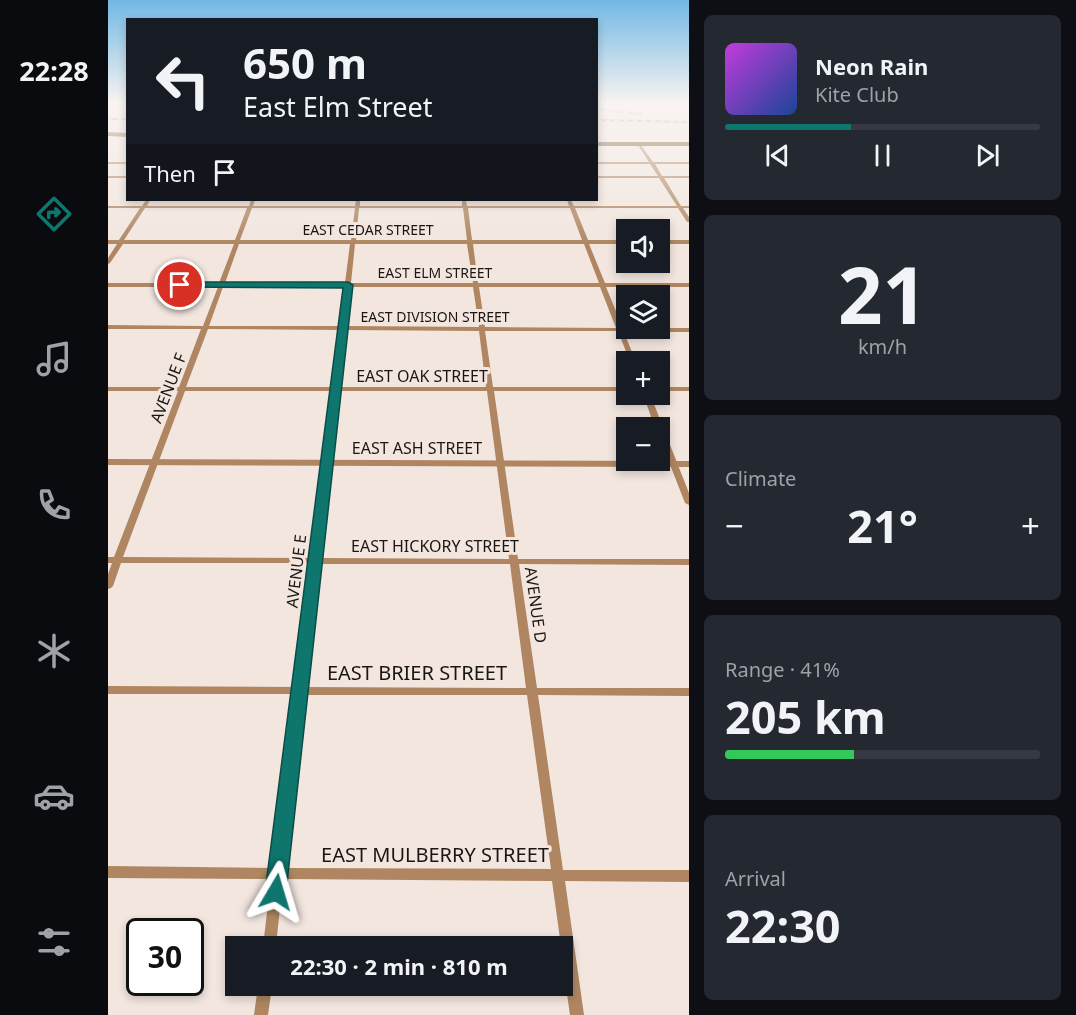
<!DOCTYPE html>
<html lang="en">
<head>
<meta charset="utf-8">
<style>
  :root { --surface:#171b24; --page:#242831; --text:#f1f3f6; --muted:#9ea1a6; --line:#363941; --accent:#0f766e }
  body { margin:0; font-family:"Noto Sans",sans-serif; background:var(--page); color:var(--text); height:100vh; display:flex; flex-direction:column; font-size:22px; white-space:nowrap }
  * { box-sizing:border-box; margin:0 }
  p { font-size:20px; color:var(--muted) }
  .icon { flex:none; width:33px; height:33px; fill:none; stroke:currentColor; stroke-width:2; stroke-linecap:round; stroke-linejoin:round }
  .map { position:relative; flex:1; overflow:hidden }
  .drawer { display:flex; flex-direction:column; gap:15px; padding:15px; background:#0d0f14; width:387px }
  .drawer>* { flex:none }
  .guide { position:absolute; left:18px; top:18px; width:472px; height:183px; border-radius:0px; box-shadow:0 3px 9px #0003; background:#171b24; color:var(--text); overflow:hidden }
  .controls { position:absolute; left:508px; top:219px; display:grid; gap:12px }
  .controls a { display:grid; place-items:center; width:54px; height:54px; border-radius:0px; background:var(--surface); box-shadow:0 3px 9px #0003; font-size:30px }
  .speed { position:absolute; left:18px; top:918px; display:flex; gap:12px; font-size:30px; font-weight:700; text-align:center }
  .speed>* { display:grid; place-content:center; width:78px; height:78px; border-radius:50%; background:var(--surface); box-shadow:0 3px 9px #0003; line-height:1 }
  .speed .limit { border:3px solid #111; border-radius:9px; background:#fff; color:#111 }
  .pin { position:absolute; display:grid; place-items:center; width:51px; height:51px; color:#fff; margin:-26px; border:3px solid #fff; border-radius:50%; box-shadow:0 2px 6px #0007 }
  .me { position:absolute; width:66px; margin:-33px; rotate:7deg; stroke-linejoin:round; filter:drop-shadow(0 0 4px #0008) }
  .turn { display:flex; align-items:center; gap:21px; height:126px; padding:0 18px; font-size:27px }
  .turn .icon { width:78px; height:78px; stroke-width:2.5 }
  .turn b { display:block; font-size:42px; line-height:51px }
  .then { display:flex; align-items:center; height:57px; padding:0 18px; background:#0003; gap:12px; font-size:22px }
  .big { font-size:45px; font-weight:700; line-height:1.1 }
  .drawer .widget { flex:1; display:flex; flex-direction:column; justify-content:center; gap:9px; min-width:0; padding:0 21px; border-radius:9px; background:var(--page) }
  .drawer .dial { align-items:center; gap:0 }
  .dial b { font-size:78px; line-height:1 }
  .song { display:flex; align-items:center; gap:18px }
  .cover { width:72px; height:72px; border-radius:9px; background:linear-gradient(135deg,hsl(290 70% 55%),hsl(220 70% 35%)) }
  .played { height:6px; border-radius:3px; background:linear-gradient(90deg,var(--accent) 40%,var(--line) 40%) }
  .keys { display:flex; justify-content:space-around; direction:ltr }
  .heat { display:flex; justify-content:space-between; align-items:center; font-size:33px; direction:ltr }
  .charge { height:9px; border-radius:4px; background:linear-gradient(90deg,#34c759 41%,var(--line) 0) }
  .trip { position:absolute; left:117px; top:936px; width:348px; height:60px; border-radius:0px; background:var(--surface); box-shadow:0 3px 9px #0003; font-weight:700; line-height:60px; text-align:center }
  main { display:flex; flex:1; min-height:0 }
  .tab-bar { display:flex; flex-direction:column; width:108px; justify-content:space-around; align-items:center; background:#090b0e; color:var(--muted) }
  .tab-bar .icon { width:42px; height:42px }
  .tab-bar .active { color:var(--accent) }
  .tab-bar b { font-size:27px; color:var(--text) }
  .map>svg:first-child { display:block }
</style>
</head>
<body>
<main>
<nav class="tab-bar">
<b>22:28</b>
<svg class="icon active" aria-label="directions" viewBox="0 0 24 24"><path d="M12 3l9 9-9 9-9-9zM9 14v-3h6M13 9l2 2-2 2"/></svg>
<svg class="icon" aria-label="music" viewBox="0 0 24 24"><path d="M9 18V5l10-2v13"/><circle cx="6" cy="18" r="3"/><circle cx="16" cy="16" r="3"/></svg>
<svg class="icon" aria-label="phone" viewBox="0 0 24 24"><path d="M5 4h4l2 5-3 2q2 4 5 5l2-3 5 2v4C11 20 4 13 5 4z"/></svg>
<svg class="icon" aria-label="climate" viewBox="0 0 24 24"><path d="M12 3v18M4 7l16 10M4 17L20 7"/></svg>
<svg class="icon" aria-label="car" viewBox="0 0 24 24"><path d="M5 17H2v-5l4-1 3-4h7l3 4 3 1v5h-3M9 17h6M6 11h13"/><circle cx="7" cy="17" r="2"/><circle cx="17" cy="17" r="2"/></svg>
<svg class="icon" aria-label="filters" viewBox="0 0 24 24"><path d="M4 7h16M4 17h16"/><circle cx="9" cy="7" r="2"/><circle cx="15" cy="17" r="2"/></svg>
</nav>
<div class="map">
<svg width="581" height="1015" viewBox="0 0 581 1015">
  <rect width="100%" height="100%" fill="#f2e6df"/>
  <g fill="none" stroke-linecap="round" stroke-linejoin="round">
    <!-- minor -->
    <g fill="#af8661" fill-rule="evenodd">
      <path d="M532 144 545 162H581V164H547L554 176H581V178H556L573 206H581V208H575L581 217V222H579L570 208H467L480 240H519V244H481L497 283H581V287H498L515 328H581V332H516L528 362H522L510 331H377L385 387H519V391H386L410 559H581V565L411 564 429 688H581V696L430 695 455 870H581V882L457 881 476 1015H462L454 959V946H453L444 881 175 879 168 946H155L163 879 0 878V866L164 868 186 694H0V686L187 687 202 563H13L5 586 3 588 0 589V574L4 563H0V557H6L70 391H0V387H71L93 329H0V325L95 326 110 287H0V283H111L126 244H15L2 263 0 264V258L9 244H0V240H11L32 208H0V206H34L38 200H42L39 206H141L143 200H147L145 206H247L248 200H252V206H354V200H358L359 206H461L459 200H463L466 206H569L551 178H489V176H550L542 164H489V162H541L530 145ZM37 208H139L127 240H16ZM144 208H247L243 240H132ZM251 208H355L359 240H248ZM360 208H462L474 240H364ZM131 244H242L237 283H117ZM247 244H359L365 283H243ZM365 244H476L491 283H370ZM115 287H237L232 326H101ZM243 287H365L371 327 238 326ZM371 287H492L508 328 377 327ZM100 329 231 330 224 387H78ZM238 330 371 331 378 387H231ZM77 391H224L203 558 15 557ZM231 391H379L401 559 212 558ZM211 564H402L418 688 197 687ZM196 695H419L443 869 177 868Z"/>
      <rect x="0" y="162" width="20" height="2"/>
      <rect x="0" y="176" width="20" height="2"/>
      <rect x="552" y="240" width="29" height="4"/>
      <rect x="552" y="387" width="29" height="4"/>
      <polygon points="535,394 542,394 581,493 581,505 577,503 552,439 552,428 547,428"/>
      <polygon points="150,986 164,986 160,1015 146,1015"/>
    </g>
    <!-- tertiary -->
    <polygon fill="#af8661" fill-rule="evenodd" points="0,459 581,461 581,467 0,465"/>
    <!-- primary -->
    <g fill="#653d0e" fill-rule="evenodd">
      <polygon points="0,132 20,133 20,137 0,136"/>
      <rect x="489" y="142" width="92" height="4"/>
    </g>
    <!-- rail casing -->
    <g stroke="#837b76" stroke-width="2">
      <g id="rail">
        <polyline points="489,109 533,114"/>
        <polyline points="0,119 20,119"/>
        <polyline points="489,120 581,122"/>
      </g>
    </g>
    <!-- rail -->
    <use href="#rail" stroke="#f2e6df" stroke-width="1.5" stroke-dasharray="4.5" stroke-linecap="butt"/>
  </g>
  <!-- sky -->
  <linearGradient id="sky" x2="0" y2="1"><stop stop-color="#72b8e4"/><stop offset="0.42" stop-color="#f9f4f1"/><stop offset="1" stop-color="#f9f4f1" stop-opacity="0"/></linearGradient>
  <rect width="581" height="246" fill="url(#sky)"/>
  <!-- route -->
  <polygon fill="#0f766e" stroke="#0a4d48" stroke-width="1.5" points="240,282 245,285 178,892 175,898 168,901 160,898 157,892 235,288 72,287 67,285 72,282"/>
  <g text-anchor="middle" stroke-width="6" stroke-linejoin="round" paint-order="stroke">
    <!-- far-street labels -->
    <g font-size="14" fill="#1a1614" stroke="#f2e6df">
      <text x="260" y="235">EAST CEDAR STREET</text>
      <text x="327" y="278">EAST ELM STREET</text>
      <text x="327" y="322">EAST DIVISION STREET</text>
    </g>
    <!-- street labels -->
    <g font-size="16" fill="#1a1614" stroke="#f2e6df">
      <text x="314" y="382">EAST OAK STREET</text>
      <text transform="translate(60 388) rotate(-69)" y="6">AVENUE F</text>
      <text x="309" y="454">EAST ASH STREET</text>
      <text x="327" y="552">EAST HICKORY STREET</text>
      <text transform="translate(188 571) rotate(-83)" y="6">AVENUE E</text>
      <text transform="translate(428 605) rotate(82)" y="6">AVENUE D</text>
    </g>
    <!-- near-street labels -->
    <g font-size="20" fill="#1a1614" stroke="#f2e6df">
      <text x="309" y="680">EAST BRIER STREET</text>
      <text x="327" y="862">EAST MULBERRY STREET</text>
    </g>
  </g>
</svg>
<div class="controls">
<a><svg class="icon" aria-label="sound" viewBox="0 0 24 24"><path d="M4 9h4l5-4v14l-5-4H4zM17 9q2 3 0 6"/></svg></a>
<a><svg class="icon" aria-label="layers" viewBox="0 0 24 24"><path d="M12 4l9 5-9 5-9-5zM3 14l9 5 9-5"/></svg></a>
<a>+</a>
<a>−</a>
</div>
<div class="speed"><div class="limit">30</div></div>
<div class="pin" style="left:72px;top:285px;background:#d93025"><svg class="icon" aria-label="arrive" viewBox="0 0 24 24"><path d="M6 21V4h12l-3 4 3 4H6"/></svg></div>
<svg class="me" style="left:168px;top:892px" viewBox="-20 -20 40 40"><path d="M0-17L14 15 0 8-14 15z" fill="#0f766e" stroke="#fff" stroke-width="4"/></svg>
<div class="trip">22:30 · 2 min · 810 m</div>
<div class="guide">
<div class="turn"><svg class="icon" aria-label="left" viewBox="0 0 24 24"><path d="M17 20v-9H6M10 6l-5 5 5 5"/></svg><div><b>650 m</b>East Elm Street</div></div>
<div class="then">Then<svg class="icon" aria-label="arrive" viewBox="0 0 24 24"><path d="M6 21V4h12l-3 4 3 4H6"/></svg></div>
</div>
</div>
<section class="drawer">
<div class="widget">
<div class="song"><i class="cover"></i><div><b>Neon Rain</b><p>Kite Club</p></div></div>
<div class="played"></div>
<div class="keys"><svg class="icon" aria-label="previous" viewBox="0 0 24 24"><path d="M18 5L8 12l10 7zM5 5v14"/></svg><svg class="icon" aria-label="pause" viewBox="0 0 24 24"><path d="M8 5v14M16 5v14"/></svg><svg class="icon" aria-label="next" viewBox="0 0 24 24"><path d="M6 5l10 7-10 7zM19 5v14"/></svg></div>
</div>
<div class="widget dial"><b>21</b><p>km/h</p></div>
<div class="widget"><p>Climate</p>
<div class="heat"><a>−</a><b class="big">21°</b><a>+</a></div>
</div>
<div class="widget"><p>Range · 41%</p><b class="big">205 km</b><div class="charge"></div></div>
<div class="widget"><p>Arrival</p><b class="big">22:30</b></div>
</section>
</main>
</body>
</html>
